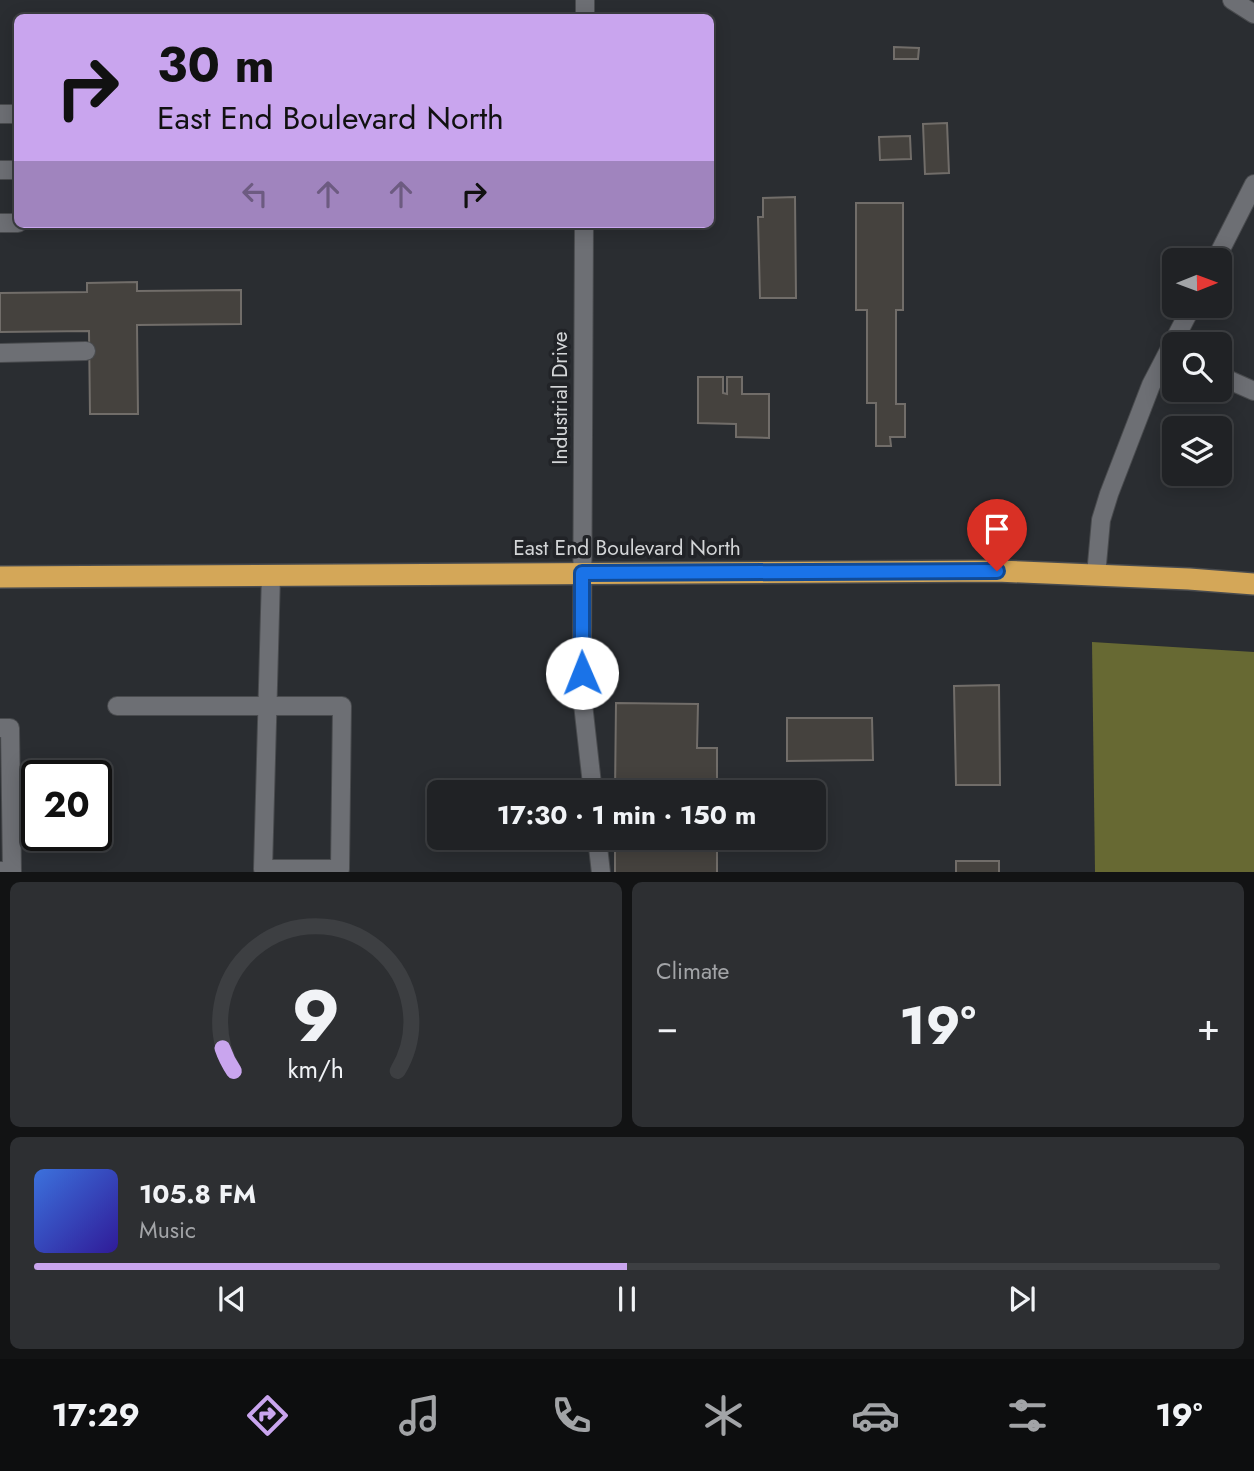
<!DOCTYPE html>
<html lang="en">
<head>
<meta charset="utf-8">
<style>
  :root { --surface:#202225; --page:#2d2f32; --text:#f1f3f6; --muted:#a2a4a7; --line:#3d3f42; --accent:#c9a5ee }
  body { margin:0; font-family:Jost,sans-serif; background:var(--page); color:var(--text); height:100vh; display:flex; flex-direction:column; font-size:26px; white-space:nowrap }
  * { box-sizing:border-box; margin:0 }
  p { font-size:23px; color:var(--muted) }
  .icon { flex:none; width:38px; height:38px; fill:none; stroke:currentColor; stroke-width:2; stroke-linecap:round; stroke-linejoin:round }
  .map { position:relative; height:872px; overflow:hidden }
  .details { display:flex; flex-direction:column; gap:10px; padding:10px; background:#121314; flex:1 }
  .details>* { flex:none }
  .banner { position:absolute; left:14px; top:14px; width:700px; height:214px; border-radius:10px; box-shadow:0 4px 18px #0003,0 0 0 2px var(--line); background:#c9a5ee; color:#111; overflow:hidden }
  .needle { width:46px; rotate:89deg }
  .fabs { position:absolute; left:1162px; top:248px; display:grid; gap:14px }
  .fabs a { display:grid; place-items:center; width:70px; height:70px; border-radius:10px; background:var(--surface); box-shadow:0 4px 18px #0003,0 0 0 2px var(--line); font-size:35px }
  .speed { position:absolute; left:21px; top:760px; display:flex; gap:14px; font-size:35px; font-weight:700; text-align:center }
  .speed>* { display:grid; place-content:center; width:91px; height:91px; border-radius:50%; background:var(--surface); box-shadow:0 4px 18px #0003,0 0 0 2px var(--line); line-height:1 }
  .speed .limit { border:4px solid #111; border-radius:10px; background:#fff; color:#111 }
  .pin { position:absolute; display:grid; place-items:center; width:60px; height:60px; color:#fff; margin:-72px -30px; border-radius:50% 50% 50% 0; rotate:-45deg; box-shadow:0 0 7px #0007 }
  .pin .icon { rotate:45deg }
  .me { position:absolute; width:77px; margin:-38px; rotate:359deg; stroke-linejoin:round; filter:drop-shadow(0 0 5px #0008) }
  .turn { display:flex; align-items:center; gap:24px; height:147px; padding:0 28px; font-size:32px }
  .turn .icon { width:91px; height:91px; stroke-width:2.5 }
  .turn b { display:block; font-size:49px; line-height:60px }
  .lanes { display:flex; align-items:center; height:66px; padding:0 28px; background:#0003; justify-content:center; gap:35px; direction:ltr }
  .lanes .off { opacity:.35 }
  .big { font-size:52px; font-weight:700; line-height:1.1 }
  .details .widget { flex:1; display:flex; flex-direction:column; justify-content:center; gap:10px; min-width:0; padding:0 24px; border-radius:10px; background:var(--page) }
  .details .dial { align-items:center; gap:0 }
  .dial svg { height:182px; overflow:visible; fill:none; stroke:var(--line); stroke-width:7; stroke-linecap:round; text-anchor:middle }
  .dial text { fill:var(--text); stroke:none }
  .song { display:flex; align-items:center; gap:21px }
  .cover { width:84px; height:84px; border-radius:10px; background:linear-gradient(135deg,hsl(220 70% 55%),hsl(250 70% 35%)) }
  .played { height:7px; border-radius:4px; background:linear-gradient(90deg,var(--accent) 50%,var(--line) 50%) }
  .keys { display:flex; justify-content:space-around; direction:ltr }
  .heat { display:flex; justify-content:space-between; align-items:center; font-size:38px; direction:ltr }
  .details .tiles { flex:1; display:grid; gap:10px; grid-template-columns:1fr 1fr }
  .widget:last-child { grid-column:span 2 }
  .trip { position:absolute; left:427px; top:780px; width:399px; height:70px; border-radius:10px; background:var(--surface); box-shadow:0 4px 18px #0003,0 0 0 2px var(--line); font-weight:700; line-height:70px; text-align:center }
  .dock { display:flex; height:112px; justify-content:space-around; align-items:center; background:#0d0e0f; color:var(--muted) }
  .dock .icon { width:49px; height:49px }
  .dock .active { color:var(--accent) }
  .dock b { font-size:32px; color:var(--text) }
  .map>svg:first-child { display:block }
</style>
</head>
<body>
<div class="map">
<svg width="1254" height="873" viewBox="0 0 1254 873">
  <rect width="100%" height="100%" fill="#2a2d31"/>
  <!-- forest -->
  <polygon fill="#676933" points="1092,642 1254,652 1254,872 1095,872"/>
  <!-- building -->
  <g fill="#45423e" stroke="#716d69" stroke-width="2">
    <polygon points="894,47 919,48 918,59 894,59"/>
    <polygon points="947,123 949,173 925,174 923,124"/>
    <polygon points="910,136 911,159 880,160 879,137"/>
    <polygon points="795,197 796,298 760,298 758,217 763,217 763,198"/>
    <polygon points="856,203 903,203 903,310 896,310 896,404 905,404 905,437 890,437 891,446 876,446 876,403 867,403 867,310 856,310"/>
    <polygon points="137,282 137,291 241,290 241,324 137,325 138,414 90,414 89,331 0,332 0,293 87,292 87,283"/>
    <polygon points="698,377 723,377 723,393 727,394 727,377 742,377 742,394 769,394 769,438 736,437 736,424 698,423"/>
    <polygon points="999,685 1000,785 956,785 954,686"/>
    <polygon points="616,703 698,704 697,748 717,748 717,793 615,793"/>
    <polygon points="787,718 872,718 873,760 787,761"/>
    <rect x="615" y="838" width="102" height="35"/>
    <rect x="956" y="861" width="43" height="12"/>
  </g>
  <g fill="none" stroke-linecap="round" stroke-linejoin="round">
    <!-- minor casing -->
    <g stroke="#494b4e" stroke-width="20">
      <g id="minor">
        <polyline points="1232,0 1254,14"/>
        <polyline points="585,18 585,0"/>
        <polyline points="0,114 18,114"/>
        <polyline points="0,170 18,170"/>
        <polyline points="0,223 18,223"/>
        <polyline points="584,224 582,651 582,695 593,793"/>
        <polyline points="1215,261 1254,184"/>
        <polyline points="0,353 86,351"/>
        <polyline points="1220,376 1254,391"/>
        <polyline points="1096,575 1101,520 1109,494 1151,385 1192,306"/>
        <polyline points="117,706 342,706 340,869 263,869 271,575"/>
        <polyline points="0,728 10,728 12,871 0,871"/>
        <polyline points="597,838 601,873"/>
      </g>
    </g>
    <!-- highway casing -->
    <g stroke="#494b4e" stroke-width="24">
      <polyline id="highway" points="0,577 997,571 1189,579 1254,584"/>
    </g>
    <!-- minor -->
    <use href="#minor" stroke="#6d6f74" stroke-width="18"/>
    <!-- highway -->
    <use href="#highway" stroke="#d4a758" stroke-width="21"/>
  </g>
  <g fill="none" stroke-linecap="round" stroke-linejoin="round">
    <!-- route casing -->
    <g stroke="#114b97" stroke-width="18">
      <polyline id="route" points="582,673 582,573 997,571"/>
    </g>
    <!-- route -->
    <use href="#route" stroke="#1a73e8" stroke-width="12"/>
  </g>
  <g text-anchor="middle" stroke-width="7" stroke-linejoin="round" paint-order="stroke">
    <!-- street labels -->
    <g font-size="21" fill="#d3d5d7" stroke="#212327">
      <text transform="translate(560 398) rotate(-90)" y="7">Industrial Drive</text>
      <text x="627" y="555">East End Boulevard North</text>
    </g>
  </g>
</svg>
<div class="fabs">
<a><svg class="needle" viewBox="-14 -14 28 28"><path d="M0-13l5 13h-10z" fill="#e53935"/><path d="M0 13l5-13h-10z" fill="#a2a4a7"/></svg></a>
<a><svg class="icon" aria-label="search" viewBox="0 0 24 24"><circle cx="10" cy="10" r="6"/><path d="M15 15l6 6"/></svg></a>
<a><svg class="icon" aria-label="layers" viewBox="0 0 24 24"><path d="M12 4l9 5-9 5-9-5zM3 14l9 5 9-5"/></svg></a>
</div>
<div class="speed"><div class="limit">20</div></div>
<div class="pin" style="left:997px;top:571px;background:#d93025"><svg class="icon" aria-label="arrive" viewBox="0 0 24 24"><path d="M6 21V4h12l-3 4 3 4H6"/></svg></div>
<svg class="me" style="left:582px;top:673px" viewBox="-20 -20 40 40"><circle r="19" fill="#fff"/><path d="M0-13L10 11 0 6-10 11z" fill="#1a73e8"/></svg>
<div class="trip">17:30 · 1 min · 150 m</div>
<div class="banner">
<div class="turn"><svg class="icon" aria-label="right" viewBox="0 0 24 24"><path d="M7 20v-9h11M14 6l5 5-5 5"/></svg><div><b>30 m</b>East End Boulevard North</div></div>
<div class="lanes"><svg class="icon off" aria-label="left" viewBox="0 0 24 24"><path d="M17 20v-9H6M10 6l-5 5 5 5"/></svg><svg class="icon off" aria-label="ahead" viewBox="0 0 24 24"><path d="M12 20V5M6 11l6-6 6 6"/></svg><svg class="icon off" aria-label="ahead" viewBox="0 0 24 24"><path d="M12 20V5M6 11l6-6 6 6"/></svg><svg class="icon" aria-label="right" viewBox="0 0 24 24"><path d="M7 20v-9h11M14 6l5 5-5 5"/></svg></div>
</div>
</div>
<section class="details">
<div class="tiles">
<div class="widget dial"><svg viewBox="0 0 100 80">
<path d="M14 69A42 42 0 1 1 86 69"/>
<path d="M14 69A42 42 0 0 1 9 59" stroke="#c9a5ee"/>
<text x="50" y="56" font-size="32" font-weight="700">9</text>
<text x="50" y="72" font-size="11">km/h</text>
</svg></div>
<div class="widget"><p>Climate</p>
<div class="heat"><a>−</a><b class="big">19°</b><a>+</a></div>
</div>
<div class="widget">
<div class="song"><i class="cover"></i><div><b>105.8 FM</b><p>Music</p></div></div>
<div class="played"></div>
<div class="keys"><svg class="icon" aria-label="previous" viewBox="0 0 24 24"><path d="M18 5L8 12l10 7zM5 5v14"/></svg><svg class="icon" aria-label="pause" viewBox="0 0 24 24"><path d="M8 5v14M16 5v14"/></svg><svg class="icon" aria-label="next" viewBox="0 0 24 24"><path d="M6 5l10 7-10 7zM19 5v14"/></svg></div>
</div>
</div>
</section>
<nav class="dock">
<b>17:29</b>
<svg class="icon active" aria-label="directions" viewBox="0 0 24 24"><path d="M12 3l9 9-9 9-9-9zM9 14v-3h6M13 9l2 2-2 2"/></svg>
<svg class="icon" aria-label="music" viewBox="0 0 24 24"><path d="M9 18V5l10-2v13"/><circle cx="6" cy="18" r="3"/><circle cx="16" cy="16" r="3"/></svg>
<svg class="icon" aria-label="phone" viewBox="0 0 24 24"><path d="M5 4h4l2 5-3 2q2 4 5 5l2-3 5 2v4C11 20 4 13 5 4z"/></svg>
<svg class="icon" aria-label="climate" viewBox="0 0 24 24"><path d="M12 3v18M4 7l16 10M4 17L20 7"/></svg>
<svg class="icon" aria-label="car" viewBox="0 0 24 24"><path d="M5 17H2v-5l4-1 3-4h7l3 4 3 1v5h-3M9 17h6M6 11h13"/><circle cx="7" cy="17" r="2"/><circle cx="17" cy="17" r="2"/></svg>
<svg class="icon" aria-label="filters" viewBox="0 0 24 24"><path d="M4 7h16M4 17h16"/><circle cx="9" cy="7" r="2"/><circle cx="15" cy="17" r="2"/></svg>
<b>19°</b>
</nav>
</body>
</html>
